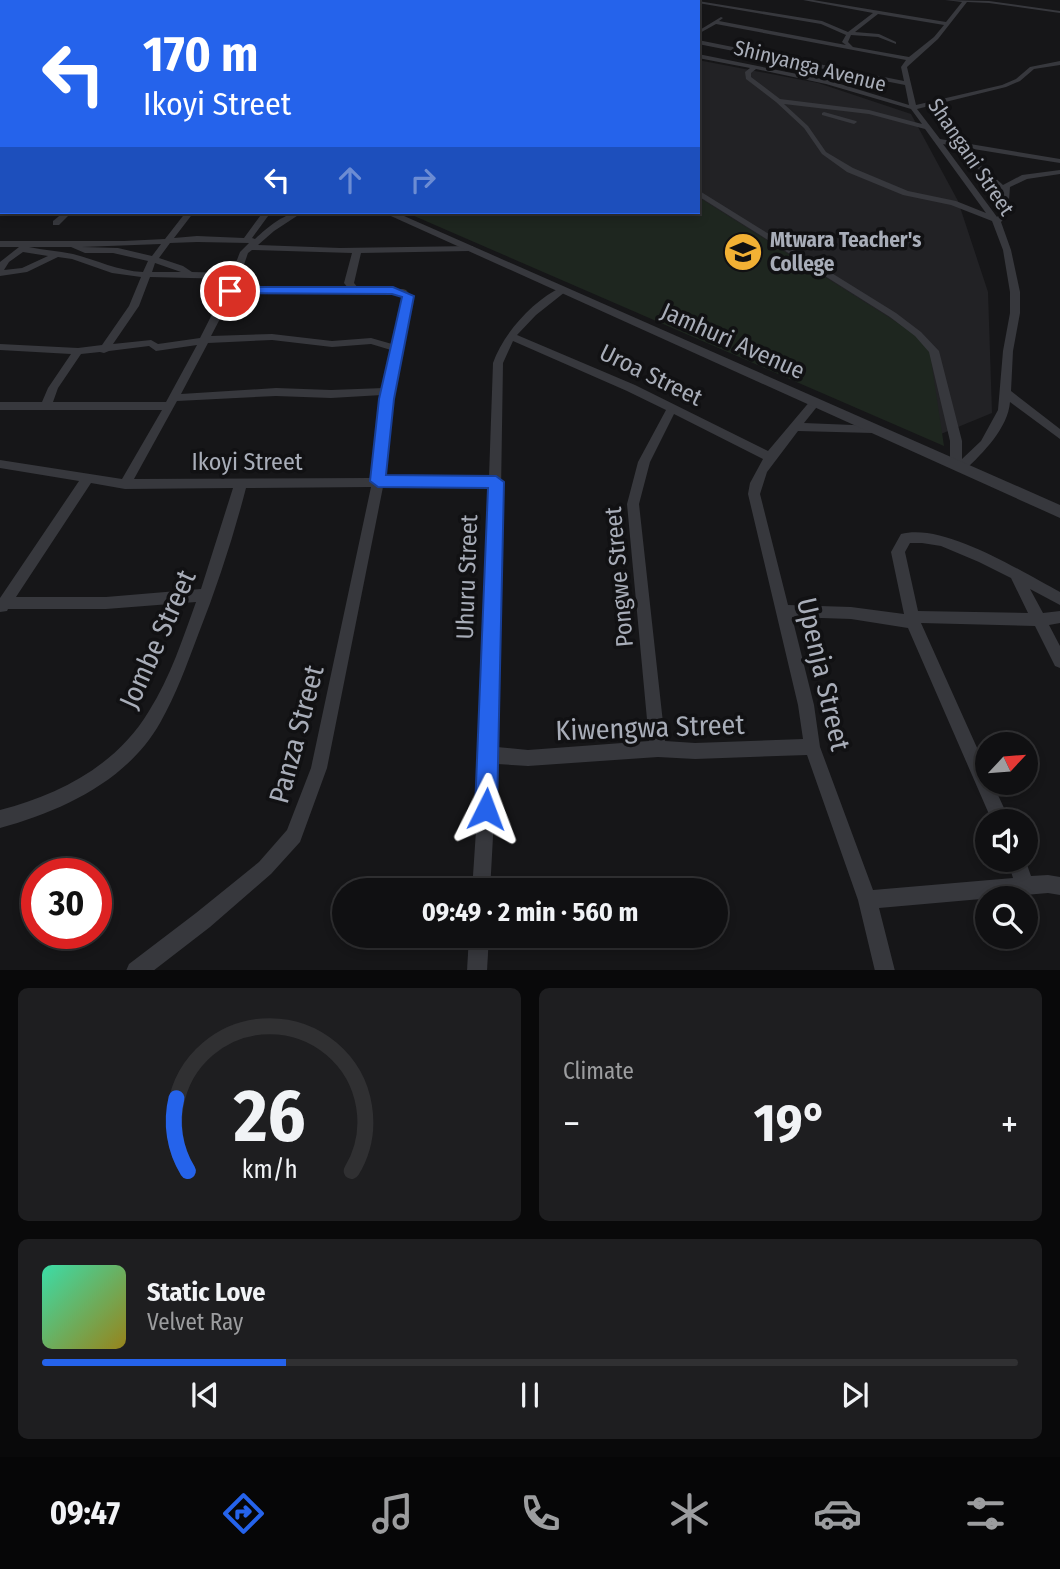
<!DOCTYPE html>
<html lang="en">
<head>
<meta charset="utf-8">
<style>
  :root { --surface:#101012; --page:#1e1e20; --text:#f1f3f6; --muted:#9c9d9f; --line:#303032; --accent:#2563eb }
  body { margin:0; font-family:"Fira Sans Condensed",sans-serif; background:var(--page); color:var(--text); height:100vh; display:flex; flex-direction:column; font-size:26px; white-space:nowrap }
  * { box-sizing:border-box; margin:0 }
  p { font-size:23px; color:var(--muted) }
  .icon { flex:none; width:38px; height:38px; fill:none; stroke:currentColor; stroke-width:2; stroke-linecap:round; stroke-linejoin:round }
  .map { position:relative; height:970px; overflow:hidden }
  .drawer { display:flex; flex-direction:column; gap:18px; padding:18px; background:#09090a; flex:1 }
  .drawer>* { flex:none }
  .banner { position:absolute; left:0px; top:0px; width:700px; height:214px; box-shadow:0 4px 10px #0003,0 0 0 2px var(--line); background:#2563eb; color:#fff; overflow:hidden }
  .needle { width:46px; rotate:64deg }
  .tools { position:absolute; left:975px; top:732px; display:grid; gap:14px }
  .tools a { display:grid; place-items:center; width:63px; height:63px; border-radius:50%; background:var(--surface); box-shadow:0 4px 10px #0003,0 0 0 2px var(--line); font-size:35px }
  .speed { position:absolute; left:21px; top:858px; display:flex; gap:14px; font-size:35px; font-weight:700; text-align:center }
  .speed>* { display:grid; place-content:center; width:91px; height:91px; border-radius:50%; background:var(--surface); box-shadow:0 4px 10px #0003,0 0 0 2px var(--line); line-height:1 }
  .speed .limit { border:10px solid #d22; background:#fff; color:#111 }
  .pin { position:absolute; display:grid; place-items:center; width:60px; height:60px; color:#fff; margin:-30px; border:4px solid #fff; border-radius:50%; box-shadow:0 2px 7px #0007 }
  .me { position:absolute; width:77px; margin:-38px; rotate:3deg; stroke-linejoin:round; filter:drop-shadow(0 0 5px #0008) }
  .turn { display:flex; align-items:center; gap:24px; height:147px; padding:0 28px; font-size:32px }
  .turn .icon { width:91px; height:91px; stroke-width:2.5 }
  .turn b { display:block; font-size:49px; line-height:60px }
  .lanes { display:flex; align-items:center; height:66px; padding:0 28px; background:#0003; justify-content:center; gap:35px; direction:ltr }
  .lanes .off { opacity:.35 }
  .big { font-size:52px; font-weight:700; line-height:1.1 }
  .drawer .widget { flex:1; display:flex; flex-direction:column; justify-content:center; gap:10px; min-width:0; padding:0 24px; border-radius:10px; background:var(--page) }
  .drawer .dial { align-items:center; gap:0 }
  .dial svg { height:182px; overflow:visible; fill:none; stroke:var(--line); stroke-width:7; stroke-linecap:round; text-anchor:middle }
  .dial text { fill:var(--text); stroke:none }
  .song { display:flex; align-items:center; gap:21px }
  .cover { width:84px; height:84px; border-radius:10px; background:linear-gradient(135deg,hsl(160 70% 55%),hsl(50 70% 35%)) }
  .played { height:7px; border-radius:4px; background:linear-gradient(90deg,var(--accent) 25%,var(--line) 25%) }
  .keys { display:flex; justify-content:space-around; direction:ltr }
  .heat { display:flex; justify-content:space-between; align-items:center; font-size:38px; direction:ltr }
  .drawer .tiles { flex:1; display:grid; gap:18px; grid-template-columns:1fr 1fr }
  .widget:last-child { grid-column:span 2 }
  .trip { position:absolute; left:332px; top:878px; width:396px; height:70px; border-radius:35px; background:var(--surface); box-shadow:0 4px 10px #0003,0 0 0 2px var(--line); font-weight:700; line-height:70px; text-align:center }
  .menu { display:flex; height:112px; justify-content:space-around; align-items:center; background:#060607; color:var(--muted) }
  .menu .icon { width:49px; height:49px }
  .menu .current { color:var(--accent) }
  .menu b { font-size:32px; color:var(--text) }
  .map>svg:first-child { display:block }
</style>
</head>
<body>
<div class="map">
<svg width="1060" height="971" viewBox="0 0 1060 971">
  <rect width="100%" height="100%" fill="#161618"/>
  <!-- built -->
  <polygon fill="#222225" points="698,60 818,83 911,114 958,201 988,292 992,413 936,436 698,212"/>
  <!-- green -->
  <polygon fill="#1e261f" points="698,197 920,337 930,353 944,446 405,212 698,212"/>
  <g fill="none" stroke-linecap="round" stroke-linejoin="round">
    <!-- minor -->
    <g fill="#37383d" fill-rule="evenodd">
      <polygon points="233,0 239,0 231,2"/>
      <polygon points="571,0 577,0 569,2"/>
      <path d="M803 0H813L946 22 962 2 945 0 989 1 1060 11V13L989 3 967 2 938 39 907 67 916 105 1002 85 1016 79 1030 67 1060 61V65L1034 69 1020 81 1006 87 917 109 940 139 1060 159V163L961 147 1003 185 1022 175 1060 170V174L1027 179 1010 187 1008 214 1001 222 1011 250 1020 292V313L1013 351 1011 391 1060 429V439L1010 402C1008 428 983 453 965 470L961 471 952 468 950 465V441L929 352 915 336 890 317 698 196V190L896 313 921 332 939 351 962 441V459L981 441 998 410 1003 351 1010 313V292L1003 250 992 221 951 205 903 195 847 172 822 154 804 128 776 102 746 79 745 72 750 68 698 58V54L827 80 909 105 905 85 698 44V40L904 81 901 67 906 60 716 24 698 34V31L721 17 723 18 719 21 846 45 842 42 846 35 821 24 698 3 696 2 698 1 822 21 848 32 873 13ZM878 14 944 25 934 37 909 57 853 47 848 42 851 35 878 37 896 44V42L879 34 855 32ZM756 69 826 84 911 109 922 124 869 110 780 99 751 77V73ZM784 104 869 114 925 129 986 213 956 201 908 191 853 168 826 152 808 126ZM943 144 954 146 955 148 986 176 1002 192 1000 214 997 217Z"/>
      <rect x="0" y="6" width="2" height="2"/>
      <rect x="0" y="23" width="2" height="4"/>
      <rect x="0" y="44" width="2" height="4"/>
      <rect x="0" y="77" width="2" height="4"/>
      <rect x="0" y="112" width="2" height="4"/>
      <polygon points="824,112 856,121 857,122 854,124 822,115 822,113"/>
      <rect x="0" y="203" width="2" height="5"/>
      <polygon points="64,212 72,212 59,225 53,225 53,221"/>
      <path d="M186 212H194L174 238 197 236 244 238 263 212H271L252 238 255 239C268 227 285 212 303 212L274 231 258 245 340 248 473 246V250L470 251 361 253 354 283 358 288 403 289 406 290 414 299 408 312 392 399 384 478 489 477 493 363C503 334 533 300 562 287L567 290 565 292 536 315 517 335 635 385 768 451 811 400 815 399 820 403 804 423 877 426 879 429 873 433 798 431 767 472 760 494 788 605 851 607 904 614 891 552 901 534C944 522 1022 572 1060 592V605L1030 589 1043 613 1060 611V623L1049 625 1060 646V668L1055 666 1035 626 921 623 987 770V782H992L1010 821H992L908 628 851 619 792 617 814 705 820 747 873 890 1013 878 1007 859H1025L1031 876 1048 875 1060 877V895L1048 893 879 908 895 971H875L858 900 807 755 695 759 658 757 528 766 497 764 490 891H472L481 755 489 487H383L327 768 300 842 271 874 210 927 153 971H126L129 964 196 913 259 862 287 830 311 768 371 487 246 488C233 538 217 587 198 635 187 664 176 695 160 723 127 781 62 811 0 828V810C59 795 117 765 149 711 170 678 183 638 196 602L106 609H8L7 611 0 612V598L79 481 0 468V460L122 479 162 410H0V402H42L48 388 71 354 0 350V344L78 348 102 345 129 306 141 277 112 273 72 259 58 257 27 272 0 276V262L19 247H0V241H124L165 239ZM197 242 249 243 240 252 232 273 192 272 183 266 159 258 170 243ZM161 244 152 256 118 248 82 247ZM29 247H71L85 253H113L148 261 143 272C118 271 97 260 73 254 58 251 43 250 29 247ZM252 250 352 253 344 283 348 288H236L248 253ZM23 252 48 256 22 268 4 270 9 262ZM155 263 181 272H152ZM150 277 230 279 200 338 158 344 151 340 113 344 139 306ZM233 294H400L404 299 398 312 392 344 371 338 332 341 272 334 211 336ZM272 340 332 347 371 344 391 350 384 388 331 390 276 388 181 394 208 343ZM513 341 627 391 666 410 638 462 627 504 649 741 528 750 497 747 503 363ZM197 345 166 402H53L58 388 81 354 100 352 104 353 109 351 149 346 156 351ZM382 395 372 478 134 479 177 401 276 396 331 398ZM674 414 763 459 750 483 748 494 798 705 803 739 695 743 665 741 639 504 650 462ZM91 483 125 489 233 488 201 589 106 597H16ZM910 543H922L941 546 979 562 1011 578 1028 613 918 611 905 552Z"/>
      <polygon points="469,936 489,936 487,971 467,971"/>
    </g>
    <!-- tertiary -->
    <g fill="#37383d" fill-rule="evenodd">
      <rect x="0" y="149" width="2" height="6"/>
      <polygon points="382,212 395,212 1060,505 1060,518"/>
    </g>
  </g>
  <!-- route -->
  <polygon fill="#2563eb" stroke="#184099" stroke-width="2" points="230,287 393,287 414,296 394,399 386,475 496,476 504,482 497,809 494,817 486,821 478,817 475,809 488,488 378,487 370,481 379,399 402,297 392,294 226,293 226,288"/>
  <!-- icons -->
  <defs>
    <g id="university-disc" transform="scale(2.0125)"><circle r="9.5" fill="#f2b134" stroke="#111113"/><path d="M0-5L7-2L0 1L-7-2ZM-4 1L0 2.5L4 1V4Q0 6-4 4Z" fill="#111"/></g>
  </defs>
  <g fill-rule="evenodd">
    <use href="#university-disc" x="743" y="252"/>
  </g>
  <g text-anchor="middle" stroke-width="7" stroke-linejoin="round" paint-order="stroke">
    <!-- far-street labels -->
    <g font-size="21" fill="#a8adb8" stroke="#111113">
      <text transform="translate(810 66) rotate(14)" y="7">Shinyanga Avenue</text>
      <text transform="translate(971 157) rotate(56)" y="7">Shangani Street</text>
    </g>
    <!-- far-poi labels -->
    <g font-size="21" font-weight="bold" fill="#a8adb8" stroke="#111113" text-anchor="start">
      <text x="770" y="247">Mtwara Teacher's<tspan x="770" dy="24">College</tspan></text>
    </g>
    <!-- street labels -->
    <g font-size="24" fill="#a8adb8" stroke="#111113">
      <text transform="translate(733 341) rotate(24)" y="8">Jamhuri Avenue</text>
      <text transform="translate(651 375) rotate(26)" y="8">Uroa Street</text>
      <text x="247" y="470">Ikoyi Street</text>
      <text transform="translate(467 577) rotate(-88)" y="8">Uhuru Street</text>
      <text transform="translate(619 577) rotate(-95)" y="8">Pongwe Street</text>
    </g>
    <!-- near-street labels -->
    <g font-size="28" fill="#a8adb8" stroke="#111113">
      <text transform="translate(157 639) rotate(-66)" y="10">Jombe Street</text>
      <text transform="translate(824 674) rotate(77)" y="10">Upenja Street</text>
      <text transform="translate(650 727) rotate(-2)" y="10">Kiwengwa Street</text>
      <text transform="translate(296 734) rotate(-75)" y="10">Panza Street</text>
    </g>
  </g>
</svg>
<div class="tools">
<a><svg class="needle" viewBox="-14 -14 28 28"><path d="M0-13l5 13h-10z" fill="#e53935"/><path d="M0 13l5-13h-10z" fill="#9c9d9f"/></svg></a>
<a><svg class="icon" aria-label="sound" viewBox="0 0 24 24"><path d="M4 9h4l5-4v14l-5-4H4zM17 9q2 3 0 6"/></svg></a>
<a><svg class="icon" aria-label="search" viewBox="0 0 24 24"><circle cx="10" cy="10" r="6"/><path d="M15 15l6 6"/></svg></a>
</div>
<div class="speed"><div class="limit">30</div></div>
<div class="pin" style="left:230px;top:291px;background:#d93025"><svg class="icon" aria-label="arrive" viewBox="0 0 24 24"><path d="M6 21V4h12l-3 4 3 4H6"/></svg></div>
<svg class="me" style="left:486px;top:809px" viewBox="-20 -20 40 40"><path d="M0-17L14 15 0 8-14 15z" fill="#2563eb" stroke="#fff" stroke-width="4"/></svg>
<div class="trip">09:49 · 2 min · 560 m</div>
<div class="banner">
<div class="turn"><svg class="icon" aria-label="left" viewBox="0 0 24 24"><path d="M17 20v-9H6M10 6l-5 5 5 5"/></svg><div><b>170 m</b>Ikoyi Street</div></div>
<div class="lanes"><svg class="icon" aria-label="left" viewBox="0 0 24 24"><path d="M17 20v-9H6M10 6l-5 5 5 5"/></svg><svg class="icon off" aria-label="ahead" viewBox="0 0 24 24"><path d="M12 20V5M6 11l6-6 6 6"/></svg><svg class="icon off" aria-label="right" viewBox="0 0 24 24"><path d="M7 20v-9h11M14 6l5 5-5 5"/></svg></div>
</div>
</div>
<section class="drawer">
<div class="tiles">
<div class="widget dial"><svg viewBox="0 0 100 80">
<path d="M14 69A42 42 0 1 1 86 69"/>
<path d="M14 69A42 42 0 0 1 9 37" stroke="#2563eb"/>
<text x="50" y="56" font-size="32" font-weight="700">26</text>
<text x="50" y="72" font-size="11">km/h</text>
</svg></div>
<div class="widget"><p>Climate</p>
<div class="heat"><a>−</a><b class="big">19°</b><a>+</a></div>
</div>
<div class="widget">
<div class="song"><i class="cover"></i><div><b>Static Love</b><p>Velvet Ray</p></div></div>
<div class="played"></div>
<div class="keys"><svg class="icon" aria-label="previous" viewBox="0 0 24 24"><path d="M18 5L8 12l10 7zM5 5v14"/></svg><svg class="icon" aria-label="pause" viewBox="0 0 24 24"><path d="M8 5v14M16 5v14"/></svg><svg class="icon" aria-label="next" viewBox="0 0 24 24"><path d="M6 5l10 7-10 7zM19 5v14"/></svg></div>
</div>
</div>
</section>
<nav class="menu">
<b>09:47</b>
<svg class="icon current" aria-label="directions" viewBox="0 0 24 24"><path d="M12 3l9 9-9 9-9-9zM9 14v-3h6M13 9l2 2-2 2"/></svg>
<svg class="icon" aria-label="music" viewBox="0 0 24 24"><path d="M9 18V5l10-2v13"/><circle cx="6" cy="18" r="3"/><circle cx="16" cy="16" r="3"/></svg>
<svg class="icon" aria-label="phone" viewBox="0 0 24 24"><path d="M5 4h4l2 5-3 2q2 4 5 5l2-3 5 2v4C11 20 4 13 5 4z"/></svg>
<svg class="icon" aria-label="climate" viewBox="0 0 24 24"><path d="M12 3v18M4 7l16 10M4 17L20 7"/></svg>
<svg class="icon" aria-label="car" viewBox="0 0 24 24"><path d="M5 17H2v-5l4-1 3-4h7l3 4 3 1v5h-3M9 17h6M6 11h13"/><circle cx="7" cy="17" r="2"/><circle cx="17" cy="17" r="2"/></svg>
<svg class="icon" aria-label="filters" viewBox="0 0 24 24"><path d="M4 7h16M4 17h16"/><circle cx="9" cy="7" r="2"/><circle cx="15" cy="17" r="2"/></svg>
</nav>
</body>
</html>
